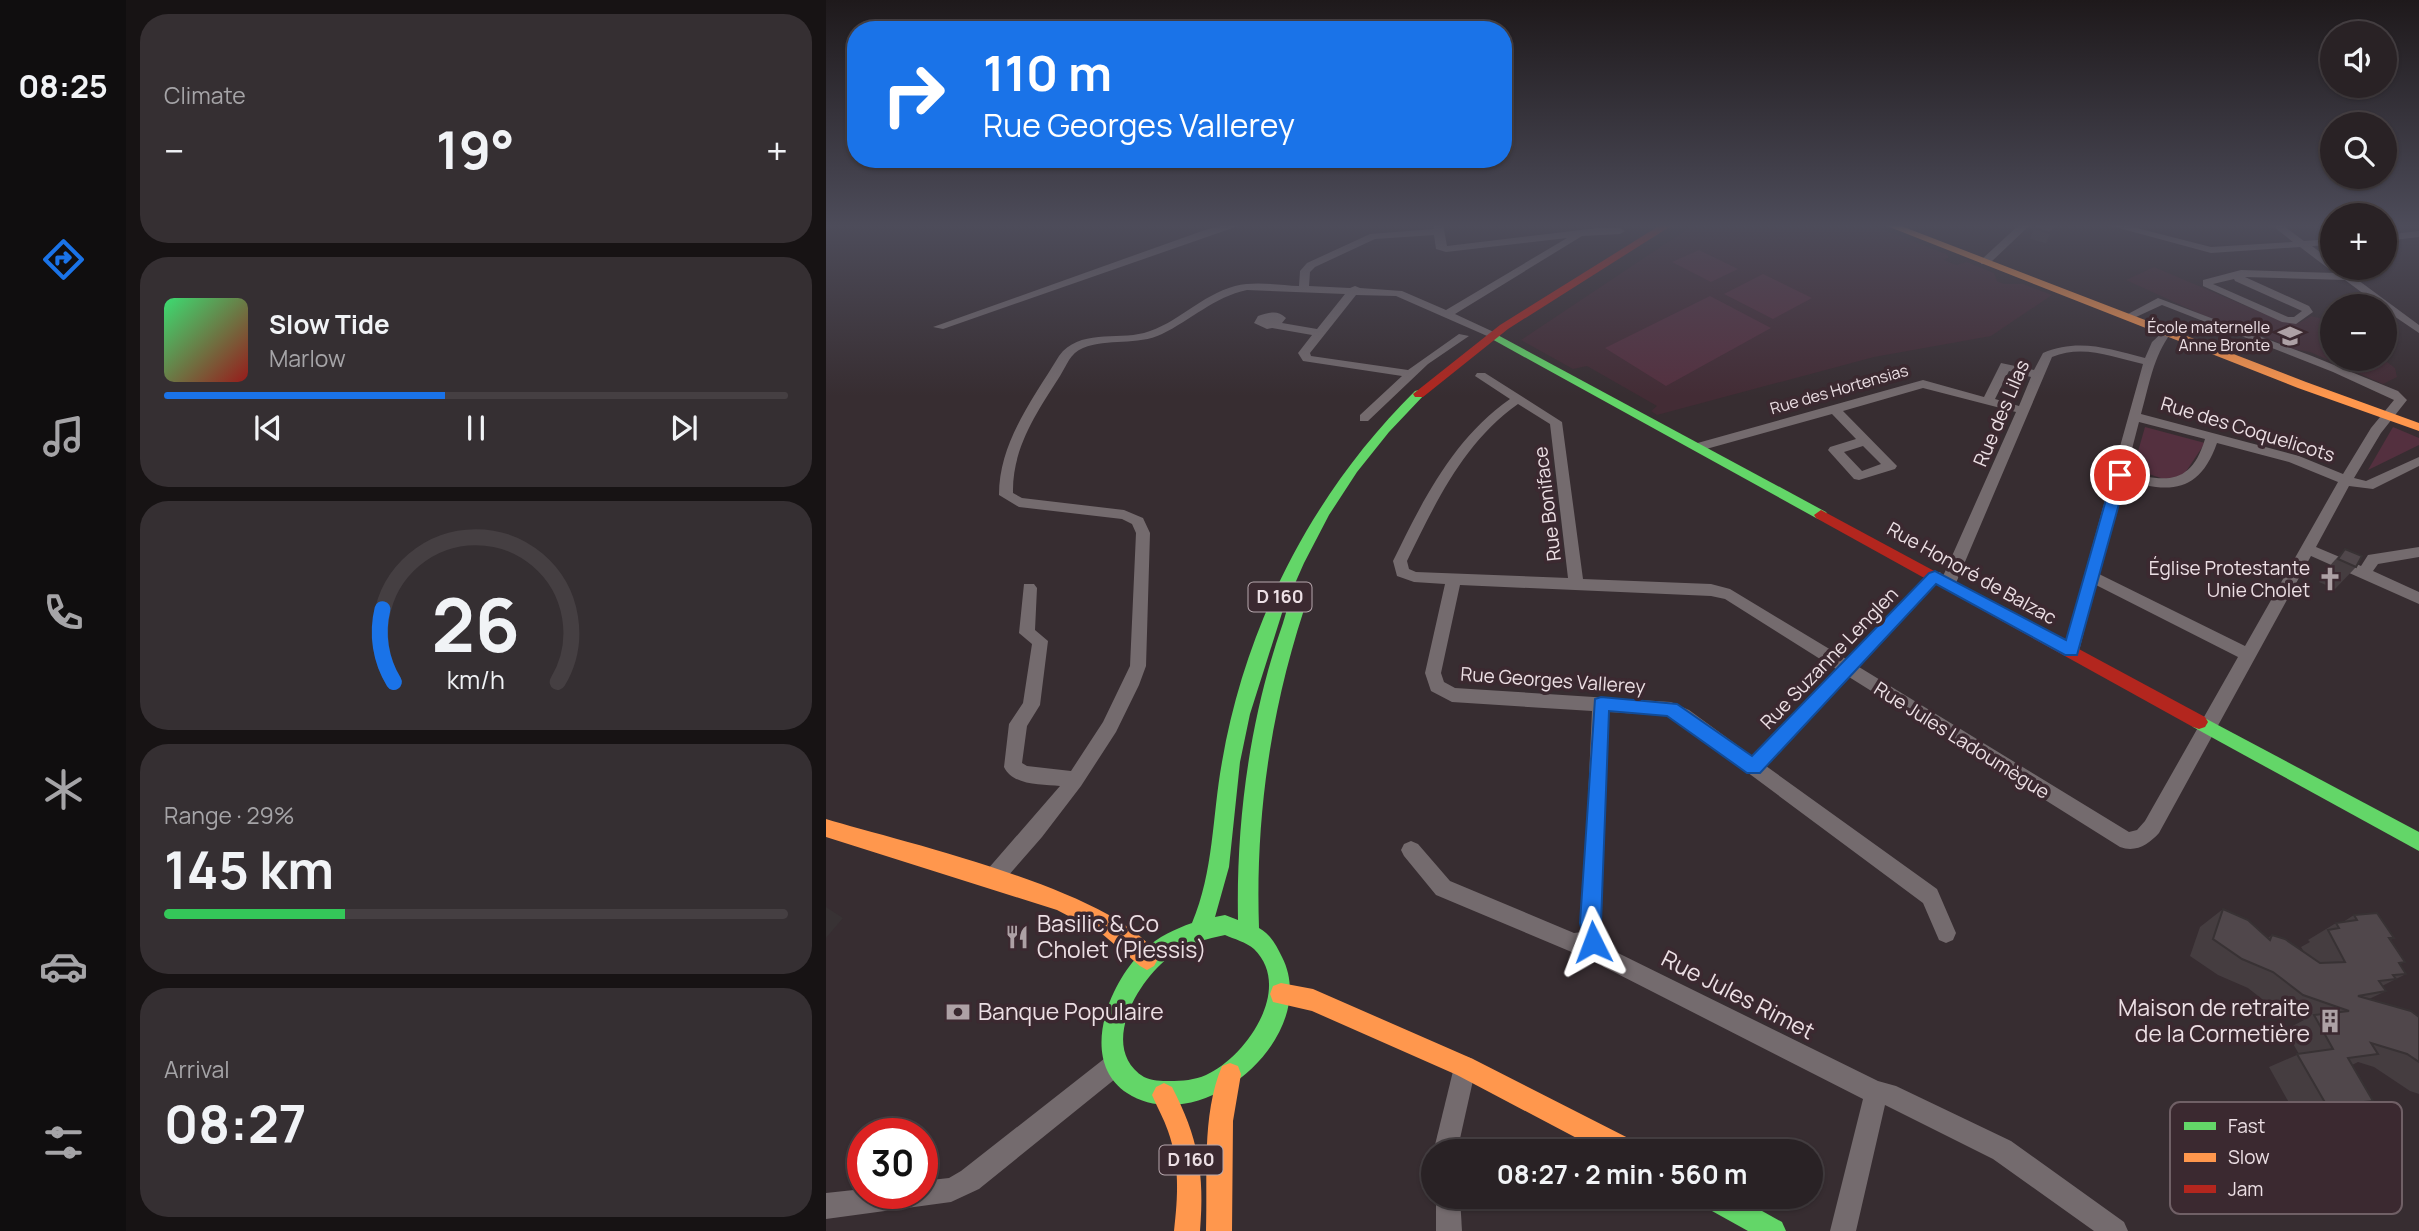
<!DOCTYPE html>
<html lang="en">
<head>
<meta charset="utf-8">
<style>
  :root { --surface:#292225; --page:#352f32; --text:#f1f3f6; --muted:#a5a4a7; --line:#453f42; --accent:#1a73e8 }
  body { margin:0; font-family:Manrope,sans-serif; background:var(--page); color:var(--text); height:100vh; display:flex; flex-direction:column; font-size:26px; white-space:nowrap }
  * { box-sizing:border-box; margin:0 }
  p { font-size:23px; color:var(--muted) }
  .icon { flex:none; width:38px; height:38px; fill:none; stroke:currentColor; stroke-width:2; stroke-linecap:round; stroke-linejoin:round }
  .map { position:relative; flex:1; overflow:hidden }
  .panel { display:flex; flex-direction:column; gap:14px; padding:14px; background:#171314; width:700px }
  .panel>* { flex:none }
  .banner { position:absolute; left:21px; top:21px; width:665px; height:147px; border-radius:28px; box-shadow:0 2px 5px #0004,0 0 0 2px var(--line); background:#1a73e8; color:#fff; overflow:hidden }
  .tools { position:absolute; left:1494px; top:21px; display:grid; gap:14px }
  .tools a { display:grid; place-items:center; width:77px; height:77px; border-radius:50%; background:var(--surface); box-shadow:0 2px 5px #0004,0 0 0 2px var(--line); font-size:35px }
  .speed { position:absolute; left:21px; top:1118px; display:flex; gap:14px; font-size:35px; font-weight:700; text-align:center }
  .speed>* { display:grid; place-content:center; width:91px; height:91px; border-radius:50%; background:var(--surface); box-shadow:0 2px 5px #0004,0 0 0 2px var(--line); line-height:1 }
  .speed .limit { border:10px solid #d22; background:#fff; color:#111 }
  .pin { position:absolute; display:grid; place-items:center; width:60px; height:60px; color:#fff; margin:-30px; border:4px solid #fff; border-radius:50%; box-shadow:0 2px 7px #0007 }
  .me { position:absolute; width:77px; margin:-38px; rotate:357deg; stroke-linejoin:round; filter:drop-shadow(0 0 5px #0008) }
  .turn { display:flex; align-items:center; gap:24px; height:147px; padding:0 21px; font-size:32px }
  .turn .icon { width:91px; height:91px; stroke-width:2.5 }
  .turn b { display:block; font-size:49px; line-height:60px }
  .big { font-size:52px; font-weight:700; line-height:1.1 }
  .panel .tile { flex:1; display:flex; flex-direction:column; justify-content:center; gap:10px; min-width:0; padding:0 24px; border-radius:28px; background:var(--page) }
  .panel .dial { align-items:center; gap:0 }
  .dial svg { height:182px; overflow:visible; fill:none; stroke:var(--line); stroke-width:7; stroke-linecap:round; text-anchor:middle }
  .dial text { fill:var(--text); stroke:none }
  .song { display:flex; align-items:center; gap:21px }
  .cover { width:84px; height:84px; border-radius:10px; background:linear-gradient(135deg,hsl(140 70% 55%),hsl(0 70% 35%)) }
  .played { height:7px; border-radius:4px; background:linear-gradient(90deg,var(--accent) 45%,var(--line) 45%) }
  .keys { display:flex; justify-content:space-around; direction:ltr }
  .heat { display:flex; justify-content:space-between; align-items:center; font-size:38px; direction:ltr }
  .charge { height:10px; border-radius:5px; background:linear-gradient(90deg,#34c759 29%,var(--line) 0) }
  .trip { position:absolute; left:595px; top:1139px; width:402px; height:70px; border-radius:35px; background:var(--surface); box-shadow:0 2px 5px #0004,0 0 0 2px var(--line); font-weight:700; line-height:70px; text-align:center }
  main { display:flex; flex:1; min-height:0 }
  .tab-bar { display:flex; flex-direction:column; width:126px; justify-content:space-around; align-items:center; background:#100e0f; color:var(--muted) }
  .tab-bar .icon { width:49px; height:49px }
  .tab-bar .current { color:var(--accent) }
  .tab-bar b { font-size:32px; color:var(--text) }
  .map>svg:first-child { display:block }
</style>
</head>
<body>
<main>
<nav class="tab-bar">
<b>08:25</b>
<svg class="icon current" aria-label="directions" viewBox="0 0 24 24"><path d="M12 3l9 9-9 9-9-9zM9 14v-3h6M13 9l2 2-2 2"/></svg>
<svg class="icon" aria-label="music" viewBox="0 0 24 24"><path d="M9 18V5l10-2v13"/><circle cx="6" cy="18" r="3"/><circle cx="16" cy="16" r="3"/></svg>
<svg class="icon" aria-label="phone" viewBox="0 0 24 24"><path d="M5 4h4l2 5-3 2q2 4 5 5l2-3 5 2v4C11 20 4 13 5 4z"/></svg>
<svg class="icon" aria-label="climate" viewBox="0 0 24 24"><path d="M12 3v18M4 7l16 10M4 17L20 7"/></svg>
<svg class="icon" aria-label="car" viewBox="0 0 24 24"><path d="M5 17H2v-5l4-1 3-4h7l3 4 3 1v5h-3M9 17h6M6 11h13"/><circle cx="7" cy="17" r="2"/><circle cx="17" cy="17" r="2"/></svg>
<svg class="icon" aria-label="filters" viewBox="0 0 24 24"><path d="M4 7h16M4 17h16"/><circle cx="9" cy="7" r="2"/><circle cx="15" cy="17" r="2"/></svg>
</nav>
<section class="panel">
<div class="tile"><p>Climate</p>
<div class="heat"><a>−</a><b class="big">19°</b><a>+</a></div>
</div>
<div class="tile">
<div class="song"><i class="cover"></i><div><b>Slow Tide</b><p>Marlow</p></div></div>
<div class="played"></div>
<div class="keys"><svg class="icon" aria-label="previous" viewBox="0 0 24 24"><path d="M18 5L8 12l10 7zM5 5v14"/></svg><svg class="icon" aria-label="pause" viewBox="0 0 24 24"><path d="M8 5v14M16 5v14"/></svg><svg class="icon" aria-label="next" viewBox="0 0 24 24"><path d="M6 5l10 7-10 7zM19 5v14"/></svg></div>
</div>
<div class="tile dial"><svg viewBox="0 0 100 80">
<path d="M14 69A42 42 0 1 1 86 69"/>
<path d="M14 69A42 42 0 0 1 9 37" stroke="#1a73e8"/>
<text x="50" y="56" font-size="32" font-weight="700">26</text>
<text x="50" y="72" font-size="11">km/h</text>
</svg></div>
<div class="tile"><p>Range · 29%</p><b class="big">145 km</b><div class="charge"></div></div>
<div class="tile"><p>Arrival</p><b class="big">08:27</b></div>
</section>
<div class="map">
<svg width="1593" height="1231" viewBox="0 0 1593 1231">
  <rect width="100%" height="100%" fill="#372d31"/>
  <!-- built -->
  <g fill="#432c35">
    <polygon points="869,224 1043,224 1120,254 1123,257 1118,260 1130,265 1141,262 1168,273 1171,281 1178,284 1197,284 1226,295 1165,336 1048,357 831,415 825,411 831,406 761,366 747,369 695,340"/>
    <polygon points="1328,267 1455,321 1473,323 1485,316 1505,321 1507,359 1557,359 1569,368 1571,377 1557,384 1484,352 1467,349 1408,323 1392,322 1300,280"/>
  </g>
  <!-- green -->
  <g fill="#54303f">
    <polygon points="873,250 912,269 885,282 846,262"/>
    <polygon points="937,274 986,298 947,319 898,294"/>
    <polygon points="884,296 945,328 840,386 779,348"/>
    <polygon points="1319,427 1379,443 1357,476 1338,479 1307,469"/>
    <polygon points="1567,427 1593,438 1593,445 1542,470"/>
  </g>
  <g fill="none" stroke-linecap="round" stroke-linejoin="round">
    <!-- street -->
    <g fill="#746b6e" fill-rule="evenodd">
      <polygon points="402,224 418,224 117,329 107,327 379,230"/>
      <path d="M607 224H617L621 246 772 228H794L799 231 794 234 756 236 629 314 672 334 674 336 668 339 570 296 530 295 484 353 485 356 582 370 633 334 643 336 602 364 542 421H534V415L576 376 477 361 472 353 486 335 446 328 441 329 428 323 432 316C443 313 451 309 460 318L456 323 491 329 519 294 421 290C388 297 365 320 336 334 311 346 282 338 257 348 244 353 241 365 234 376 211 412 186 448 187 493L196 498 298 510 317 518 324 533 320 666 313 685 290 732 255 786 216 837 175 884 168 886 161 884 158 877 161 870 234 786C216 784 187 786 178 767L183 724 197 703 206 644 193 633 198 584H208L211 588 209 630 222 641 214 705 201 726 196 763 201 766 245 771 277 722 304 666 310 533 306 524 296 519 193 507 173 495C173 442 207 399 233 356 253 329 290 340 318 333 351 324 375 295 409 286 429 281 452 285 473 286L474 271 481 263 544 234 608 229ZM608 235 610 249 620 252 741 238 620 310 576 291 534 288 529 286 524 288 483 286 484 272 489 267 549 239Z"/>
      <polygon points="1194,224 1205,224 1163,264 1155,264 1155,260"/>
      <path d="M1278 224H1295L1385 247 1467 242 1444 224H1455L1478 241 1507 239V245L1486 246 1507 262V268L1517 269 1593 325V333L1559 310V306H1554L1519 280 1419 277 1483 306 1487 312 1470 324 1456 322 1377 286V280L1415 270 1510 273 1509 270 1503 269 1474 247 1385 253ZM1408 279 1409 281 1476 311 1468 317H1462L1387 284Z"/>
      <polygon points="1593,231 1593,237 1559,241 1559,235"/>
      <path d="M1332 298 1486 356 1572 391 1581 400 1555 433 1528 478 1540 481 1593 457V466L1547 489 1523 486 1490 547 1535 566 1542 555 1593 547V557L1552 564 1547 571 1593 592V604L1485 556 1333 833C1323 844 1310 853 1294 847L1023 677 940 766 1111 889 1130 933 1127 940 1120 943 1113 940 1097 903 851 720 843 716 783 712 775 923 777 937 792 953 1052 1081 1070 1086 1185 1141 1298 1222 1302 1231H1268L1167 1159 1059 1105 1030 1231H1004L1037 1099 778 967 763 953H748L610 895 578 856 575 850 578 844 585 841 592 844 624 881 748 933 756 932 766 711 626 702 605 691 599 673 619 584 588 582 571 576 567 561C597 500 627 439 684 399L649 376 651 373H659L736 422 757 579 885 584 904 589 1020 659 1104 572H1114L1117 576 1114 580 1033 667 1303 832 1311 830 1319 821 1412 657 1270 585 1253 651 1251 656H1239L1237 651 1317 364C1286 357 1257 344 1226 357L1130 583 1122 589 1114 583 1190 412 1097 388 1017 411 1071 466 1069 469 1033 480 1028 479 1002 450 1004 447 1030 439 1006 414 873 451 866 447 868 444 1097 380 1158 397 1175 363 1208 370 1217 353C1253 338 1283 349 1319 358L1326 342 1339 330 1345 333C1327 357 1323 386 1315 414L1473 456 1517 474 1545 428 1568 400 1507 372 1336 305 1310 317 1300 315ZM1183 371 1205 377 1193 406 1169 399ZM692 404 724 424 742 578 590 572 583 569 581 561C610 502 637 443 692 404ZM1313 422 1379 439C1365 486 1339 482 1300 472ZM1391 443 1463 462 1512 482 1419 646 1273 574 1298 480C1343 493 1373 494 1391 443ZM1037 446 1055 464 1036 471 1018 452ZM634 585 885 596 899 599 1010 669 926 756 863 710 845 702 629 688 618 682 615 673Z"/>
      <polygon points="291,1052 299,1055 302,1063 299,1071 153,1189 125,1202 0,1219 0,1193 37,1189 37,1194 96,1194 96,1181 123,1178 135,1171 283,1055"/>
      <polygon points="639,1056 647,1059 650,1067 631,1152 607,1153 628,1067 631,1059"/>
      <polygon points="610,1197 634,1197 636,1231 610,1231"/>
    </g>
    <!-- fast -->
    <g fill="#63d668" fill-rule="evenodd">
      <polygon points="668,333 1000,512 1002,515 995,520 990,518 664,338 662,336"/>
      <path d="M593 390 599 394 563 432 531 472 503 515 478 563 456 613 424 714 414 762 403 867 389 917 399 915 412 920C410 820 424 717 457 623 461 612 464 590 476 586L481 588 484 592C446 701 429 813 433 928 445 935 450 945 456 957 496 1035 376 1141 301 1093 251 1060 284 980 319 949 332 937 349 929 366 923 388 871 386 817 396 762 420 622 488 491 589 391ZM399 935C408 939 420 942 428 949 468 988 420 1057 380 1075 369 1080 356 1081 344 1081 335 1081 326 1081 318 1077 270 1047 315 974 349 953 364 943 381 939 399 935Z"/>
      <polygon points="1373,715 1593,832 1593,851 1367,727 1364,722 1367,717"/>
      <polygon points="874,1197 911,1197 956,1222 960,1231 922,1231 877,1206"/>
    </g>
    <!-- slow -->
    <g fill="#ff974d" fill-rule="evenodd">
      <polygon points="1056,224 1070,224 1480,382 1593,423 1593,431 1472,388"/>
      <path d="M0 819C69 840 305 894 332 959L328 966 321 970 314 966 275 933 231 910 0 837Z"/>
      <polygon points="455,983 487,989 647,1059 812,1143 815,1152 777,1152 631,1075 486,1011 447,1002 444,994 447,986"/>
      <path d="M404 1063 412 1066 415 1074 407 1121 406 1231H380C382 1178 375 1116 396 1066Z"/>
      <path d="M338 1083 346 1087C372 1137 379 1174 374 1231H348C352 1197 354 1164 342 1131 338 1119 331 1107 326 1095L330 1087Z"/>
    </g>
    <!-- jam -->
    <g fill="#b3261e" fill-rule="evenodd">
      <polygon points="836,224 848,224 682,329 597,397 589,397 587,394 674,325"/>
      <polygon points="995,510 1379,717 1382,722 1379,727 1373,729 1367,727 990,518 988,515"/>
    </g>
  </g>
  <!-- wall -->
  <g fill="#453d40">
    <polygon points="1208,228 1234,230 1220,243 1204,239"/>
    <polygon points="1519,549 1530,567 1509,589 1493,582 1499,571"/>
    <polygon points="1397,909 1442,938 1446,935 1478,952 1475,947 1484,942 1482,940 1510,923 1517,922 1528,915 1568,938 1564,940 1579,962 1574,964 1580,974 1556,986 1560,991 1543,999 1593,1017 1593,1094 1584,1091 1548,1067 1532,1062 1526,1065 1547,1101 1515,1113 1471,1117 1443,1067 1473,1054 1459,1030 1478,1020 1450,1010 1422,988 1392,975 1364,956 1374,927"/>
  </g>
  <!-- shaded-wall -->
  <g fill="#383234">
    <polygon points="1233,224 1236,224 1234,230 1220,243 1224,233"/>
    <polygon points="0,907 17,918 0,938"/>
  </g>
  <!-- building -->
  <g fill="#50474b" stroke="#383234" stroke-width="2">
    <polygon points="1213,224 1233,224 1224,233 1208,228"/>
    <polygon points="1519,549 1536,556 1530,567 1512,559"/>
    <polygon points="1397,909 1422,920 1444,940 1446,935 1459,939 1494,963 1519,962 1502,930 1513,928 1510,923 1531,920 1528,915 1551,913 1568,938 1563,938 1579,962 1573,963 1580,974 1567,975 1570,979 1553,981 1560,991 1532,996 1585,1011 1593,1017 1593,1062 1581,1054 1545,1043 1552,1054 1522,1058 1547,1101 1501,1106 1471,1054 1507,1049 1488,1015 1523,1011 1477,995 1447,972 1416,959 1387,939"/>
  </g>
  <!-- sky -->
  <linearGradient id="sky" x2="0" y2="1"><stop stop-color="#1e191b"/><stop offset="0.57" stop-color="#4d4c5a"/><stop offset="1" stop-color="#4d4c5a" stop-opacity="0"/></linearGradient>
  <rect width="1593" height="396" fill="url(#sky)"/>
  <!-- route -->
  <polygon fill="#1a73e8" stroke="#114b97" stroke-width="2" points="1294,471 1301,475 1251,655 1239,655 1110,584 934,773 921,773 841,716 783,711 775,923 778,942 775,949 767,953 760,949 754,923 769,699 775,697 851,704 926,756 1103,573 1109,571 1240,640 1287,475"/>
  <!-- icons -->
  <defs>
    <g id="school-bare" transform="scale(1.89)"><path d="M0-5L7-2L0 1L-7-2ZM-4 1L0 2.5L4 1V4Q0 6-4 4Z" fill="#ada1a5" stroke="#3b2930" stroke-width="2.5" paint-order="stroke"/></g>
    <g id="church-bare" transform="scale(1.89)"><path d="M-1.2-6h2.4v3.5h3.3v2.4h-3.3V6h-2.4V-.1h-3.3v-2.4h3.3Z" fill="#ada1a5" stroke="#3b2930" stroke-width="2.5" paint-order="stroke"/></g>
    <g id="restaurant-bare" transform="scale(1.89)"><path d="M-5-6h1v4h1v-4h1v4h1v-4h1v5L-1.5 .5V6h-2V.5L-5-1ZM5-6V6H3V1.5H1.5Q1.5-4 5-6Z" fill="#ada1a5" stroke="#3b2930" stroke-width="2.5" paint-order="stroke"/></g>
    <g id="bank-bare" transform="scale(1.89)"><path d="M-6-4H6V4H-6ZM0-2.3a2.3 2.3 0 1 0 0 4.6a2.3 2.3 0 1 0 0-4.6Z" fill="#ada1a5" stroke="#3b2930" stroke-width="2.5" paint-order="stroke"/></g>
    <g id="building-bare" transform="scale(1.89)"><path d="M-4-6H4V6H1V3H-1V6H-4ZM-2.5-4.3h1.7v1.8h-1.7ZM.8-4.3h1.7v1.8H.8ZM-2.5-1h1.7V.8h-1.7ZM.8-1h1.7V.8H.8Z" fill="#ada1a5" stroke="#3b2930" stroke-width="2.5" paint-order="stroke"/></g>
  </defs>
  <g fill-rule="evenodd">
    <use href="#school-bare" x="1464" y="336"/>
    <use href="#church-bare" x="1504" y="579"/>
    <use href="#restaurant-bare" x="191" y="937"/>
    <use href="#bank-bare" x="132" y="1012"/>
    <use href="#building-bare" x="1504" y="1021"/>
  </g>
  <g text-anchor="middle" stroke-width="7" stroke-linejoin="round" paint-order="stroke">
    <!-- far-poi labels -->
    <g font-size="16" fill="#ecdfe4" stroke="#3b2930" text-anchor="end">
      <text x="1444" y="333">École maternelle<tspan x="1444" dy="18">Anne Bronte</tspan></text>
    </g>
    <!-- far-street labels -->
    <g font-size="16" fill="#ecdfe4" stroke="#3b2930">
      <text transform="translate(1013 389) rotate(-16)" y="6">Rue des Hortensias</text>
    </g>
    <!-- shield labels -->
    <g fill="#3b2930" stroke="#b7a8ae" stroke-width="2">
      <rect x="422.5" y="582.5" width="63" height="29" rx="5"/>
      <rect x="333.5" y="1145.5" width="63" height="29" rx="5"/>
    </g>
    <g font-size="18" font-weight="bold" fill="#ecdfe4">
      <text x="454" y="603">D 160</text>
      <text x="365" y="1166">D 160</text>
    </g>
    <!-- street labels -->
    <g font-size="19" fill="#ecdfe4" stroke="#3b2930">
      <text transform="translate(1175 413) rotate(-67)" y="7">Rue des Lilas</text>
      <text transform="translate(1422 429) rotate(17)" y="7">Rue des Coquelicots</text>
      <text transform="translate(721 504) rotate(-97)" y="7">Rue Boniface</text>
      <text transform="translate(1146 573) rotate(29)" y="7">Rue Honoré de Balzac</text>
      <text transform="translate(1003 658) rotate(-46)" y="7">Rue Suzanne Lenglen</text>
      <text transform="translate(727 680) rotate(4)" y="7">Rue Georges Vallerey</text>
      <text transform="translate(1136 740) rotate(32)" y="7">Rue Jules Ladoumègue</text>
    </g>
    <!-- poi labels -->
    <g font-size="19" fill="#ecdfe4" stroke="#3b2930" text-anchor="end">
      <text x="1484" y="575">Église Protestante<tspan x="1484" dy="22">Unie Cholet</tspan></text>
    </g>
    <!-- near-poi labels -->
    <g font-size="23" fill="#ecdfe4" stroke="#3b2930" text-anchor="start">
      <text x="211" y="932">Basilic &amp; Co<tspan x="211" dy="26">Cholet (Plessis)</tspan></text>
      <text x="1484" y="1016" text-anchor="end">Maison de retraite<tspan x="1484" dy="26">de la Cormetière</tspan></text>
      <text x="152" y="1020">Banque Populaire</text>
    </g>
    <!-- near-street labels -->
    <g font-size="23" fill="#ecdfe4" stroke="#3b2930">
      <text transform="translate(912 995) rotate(27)" y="8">Rue Jules Rimet</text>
    </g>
  </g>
  <!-- legend -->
  <rect x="1344" y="1102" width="232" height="112" rx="10" fill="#3b2930" stroke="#706066" stroke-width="2"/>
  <rect x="1358" y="1122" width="32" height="8" fill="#63d668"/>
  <rect x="1358" y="1153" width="32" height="9" fill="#ff974d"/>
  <rect x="1358" y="1185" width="32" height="8" fill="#b3261e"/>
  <g font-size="19" fill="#ecdfe4">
    <text x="1402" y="1133">Fast</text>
    <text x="1402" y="1164">Slow</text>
    <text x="1402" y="1196">Jam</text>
  </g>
</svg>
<div class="tools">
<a><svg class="icon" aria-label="sound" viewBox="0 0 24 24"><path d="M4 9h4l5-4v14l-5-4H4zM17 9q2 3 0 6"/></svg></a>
<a><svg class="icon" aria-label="search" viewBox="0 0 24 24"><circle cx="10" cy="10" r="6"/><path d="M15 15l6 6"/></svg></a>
<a>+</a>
<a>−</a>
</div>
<div class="speed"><div class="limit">30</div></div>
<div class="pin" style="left:1294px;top:475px;background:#d93025"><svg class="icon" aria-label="arrive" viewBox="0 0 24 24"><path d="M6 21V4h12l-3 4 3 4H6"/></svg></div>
<svg class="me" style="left:767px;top:942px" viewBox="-20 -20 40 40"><path d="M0-17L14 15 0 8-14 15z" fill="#1a73e8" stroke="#fff" stroke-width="4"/></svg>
<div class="trip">08:27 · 2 min · 560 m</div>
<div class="banner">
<div class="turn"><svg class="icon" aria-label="right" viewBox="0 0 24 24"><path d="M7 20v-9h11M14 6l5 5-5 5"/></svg><div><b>110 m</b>Rue Georges Vallerey</div></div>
</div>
</div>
</main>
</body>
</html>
